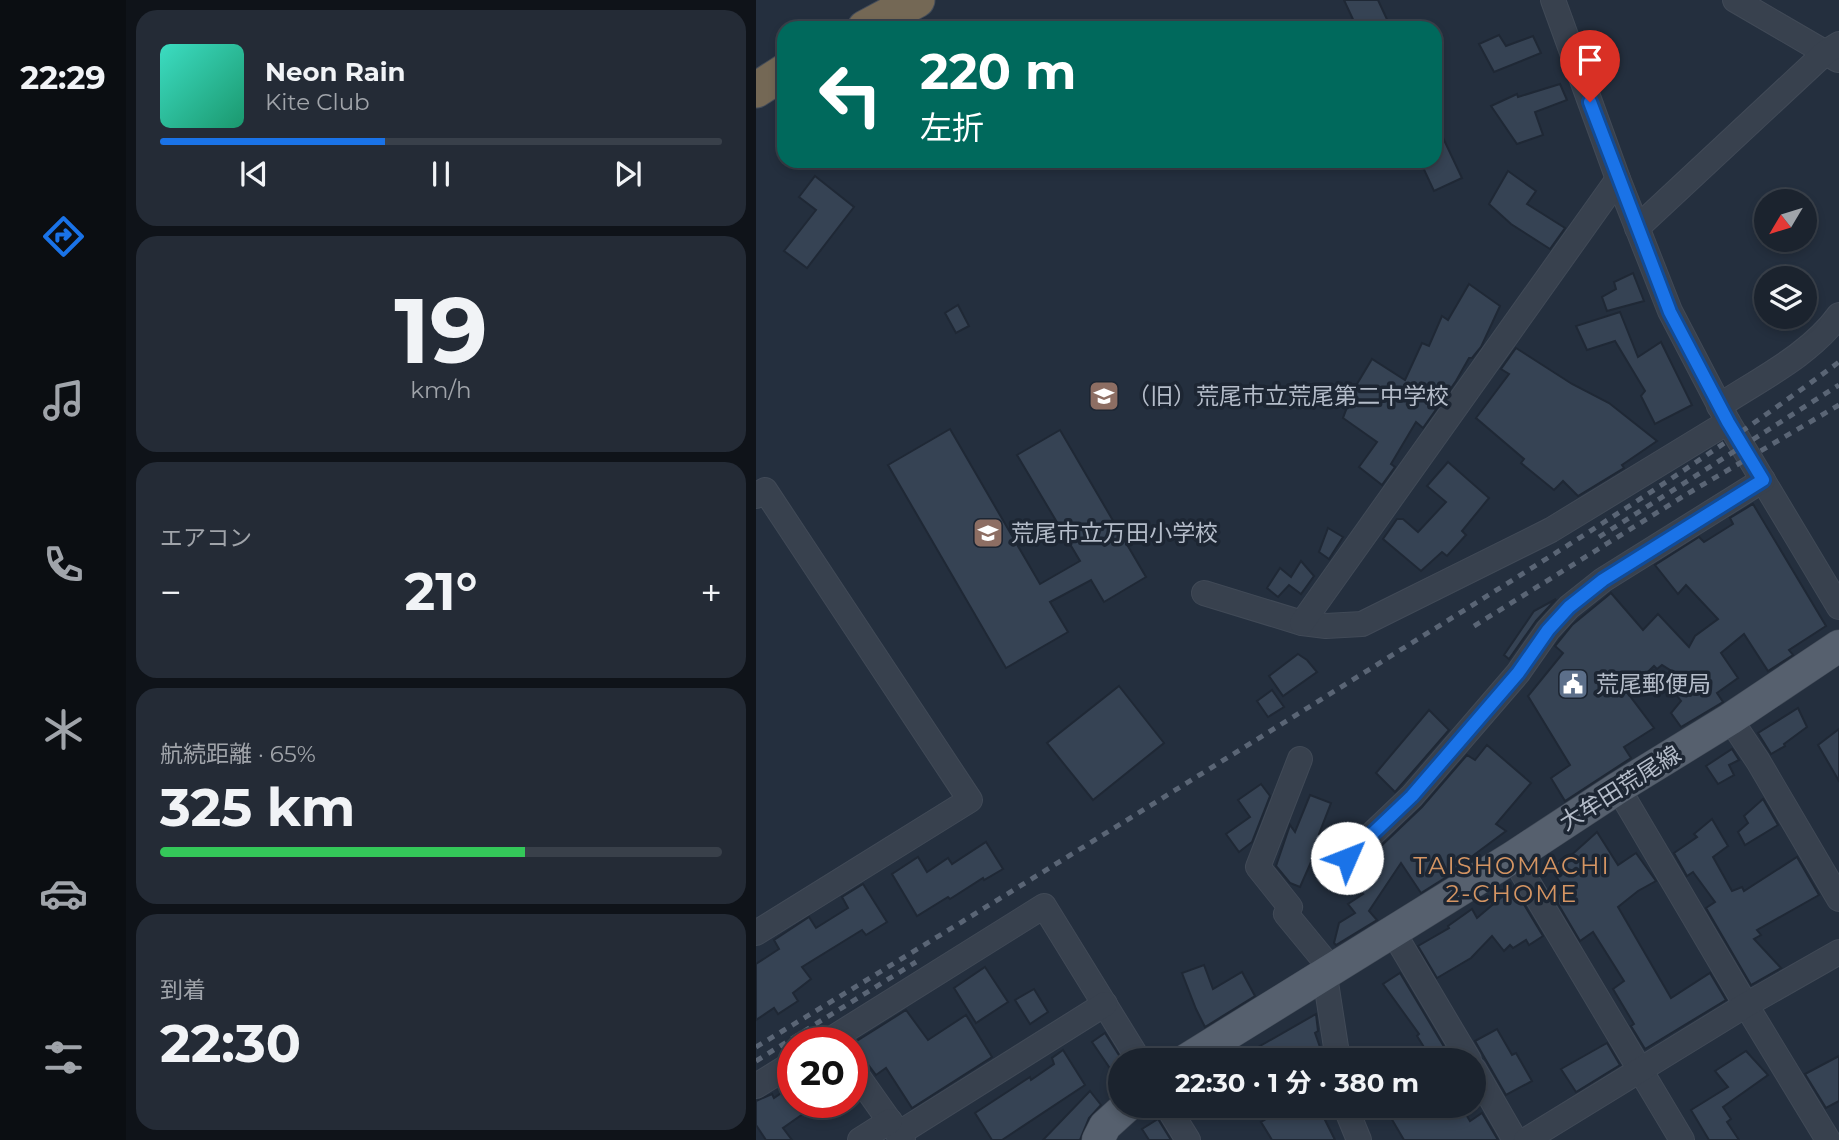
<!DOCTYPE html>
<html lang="ja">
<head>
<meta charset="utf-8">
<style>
  :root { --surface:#1b232e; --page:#242b36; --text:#f1f3f6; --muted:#a0a4aa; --line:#39404a; --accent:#1a73e8 }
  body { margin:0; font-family:Montserrat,"Noto Sans JP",sans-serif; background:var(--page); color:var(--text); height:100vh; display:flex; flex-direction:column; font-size:26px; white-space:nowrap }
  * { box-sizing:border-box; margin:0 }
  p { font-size:23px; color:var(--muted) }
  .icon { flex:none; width:38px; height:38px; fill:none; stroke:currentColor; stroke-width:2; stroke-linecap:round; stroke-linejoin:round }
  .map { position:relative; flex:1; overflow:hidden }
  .drawer { display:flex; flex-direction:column; gap:10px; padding:10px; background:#0f1319; width:630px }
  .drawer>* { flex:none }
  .top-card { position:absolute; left:21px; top:21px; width:665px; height:147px; border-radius:21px; box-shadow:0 4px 10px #0003,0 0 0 2px var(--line); background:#00695c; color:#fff; overflow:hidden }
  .needle { width:46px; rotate:232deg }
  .fabs { position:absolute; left:998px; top:189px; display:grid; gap:14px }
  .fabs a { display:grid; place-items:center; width:63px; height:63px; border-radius:50%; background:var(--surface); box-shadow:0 4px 10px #0003,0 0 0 2px var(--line); font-size:35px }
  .speed { position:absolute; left:21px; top:1027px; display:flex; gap:14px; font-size:35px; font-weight:700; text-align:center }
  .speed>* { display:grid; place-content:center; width:91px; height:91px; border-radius:50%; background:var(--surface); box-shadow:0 4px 10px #0003,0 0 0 2px var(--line); line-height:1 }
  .speed .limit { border:10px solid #d22; background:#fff; color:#111 }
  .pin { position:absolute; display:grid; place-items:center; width:60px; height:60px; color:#fff; margin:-72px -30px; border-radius:50% 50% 50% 0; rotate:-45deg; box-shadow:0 0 7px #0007 }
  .pin .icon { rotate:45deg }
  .me { position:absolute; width:77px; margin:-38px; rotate:46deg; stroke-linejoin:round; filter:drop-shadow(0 0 5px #0008) }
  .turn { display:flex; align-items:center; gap:24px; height:147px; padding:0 28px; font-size:32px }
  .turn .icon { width:91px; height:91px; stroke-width:2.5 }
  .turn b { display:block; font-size:49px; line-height:60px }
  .big { font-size:52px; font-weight:700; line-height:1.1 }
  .drawer .card { flex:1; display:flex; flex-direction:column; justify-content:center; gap:10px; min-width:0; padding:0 24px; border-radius:21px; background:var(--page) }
  .drawer .dial { align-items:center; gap:0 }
  .dial b { font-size:91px; line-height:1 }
  .song { display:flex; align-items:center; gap:21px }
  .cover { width:84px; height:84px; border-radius:10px; background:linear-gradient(135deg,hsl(170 70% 55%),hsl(160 70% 35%)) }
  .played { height:7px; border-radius:4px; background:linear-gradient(90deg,var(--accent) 40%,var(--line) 40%) }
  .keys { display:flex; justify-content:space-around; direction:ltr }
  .heat { display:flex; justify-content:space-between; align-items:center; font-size:38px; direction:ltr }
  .charge { height:10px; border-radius:5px; background:linear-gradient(90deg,#34c759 65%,var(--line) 0) }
  .trip { position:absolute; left:352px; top:1048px; width:378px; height:70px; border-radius:35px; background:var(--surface); box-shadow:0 4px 10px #0003,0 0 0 2px var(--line); font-weight:700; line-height:70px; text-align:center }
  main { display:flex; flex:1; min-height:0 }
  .tab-bar { display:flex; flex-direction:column; width:126px; justify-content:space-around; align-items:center; background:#0b0e12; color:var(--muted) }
  .tab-bar .icon { width:49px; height:49px }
  .tab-bar .selected { color:var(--accent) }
  .tab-bar b { font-size:32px; color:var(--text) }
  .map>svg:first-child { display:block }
</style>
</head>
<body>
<main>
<nav class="tab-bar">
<b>22:29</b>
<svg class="icon selected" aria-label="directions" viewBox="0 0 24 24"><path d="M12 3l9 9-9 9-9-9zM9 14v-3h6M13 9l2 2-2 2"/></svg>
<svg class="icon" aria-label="music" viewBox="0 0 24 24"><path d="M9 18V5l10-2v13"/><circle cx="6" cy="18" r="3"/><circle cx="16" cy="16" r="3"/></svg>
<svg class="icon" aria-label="phone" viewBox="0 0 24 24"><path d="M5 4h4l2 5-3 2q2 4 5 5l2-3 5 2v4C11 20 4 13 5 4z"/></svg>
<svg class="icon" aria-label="climate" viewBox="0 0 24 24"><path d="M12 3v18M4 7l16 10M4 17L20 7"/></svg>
<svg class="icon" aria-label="car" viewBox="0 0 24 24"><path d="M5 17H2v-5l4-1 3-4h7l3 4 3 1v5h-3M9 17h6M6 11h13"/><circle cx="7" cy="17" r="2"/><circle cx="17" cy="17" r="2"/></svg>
<svg class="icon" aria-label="filters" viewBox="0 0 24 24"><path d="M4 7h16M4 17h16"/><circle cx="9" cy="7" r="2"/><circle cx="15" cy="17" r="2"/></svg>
</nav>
<section class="drawer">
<div class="card">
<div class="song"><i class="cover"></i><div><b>Neon Rain</b><p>Kite Club</p></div></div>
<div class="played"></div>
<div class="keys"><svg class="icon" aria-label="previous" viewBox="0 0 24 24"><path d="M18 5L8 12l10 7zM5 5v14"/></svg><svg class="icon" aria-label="pause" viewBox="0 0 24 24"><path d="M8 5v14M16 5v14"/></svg><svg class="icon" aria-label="next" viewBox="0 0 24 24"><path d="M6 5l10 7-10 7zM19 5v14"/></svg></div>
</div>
<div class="card dial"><b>19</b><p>km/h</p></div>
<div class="card"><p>エアコン</p>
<div class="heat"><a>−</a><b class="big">21°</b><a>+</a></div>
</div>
<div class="card"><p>航続距離 · 65%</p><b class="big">325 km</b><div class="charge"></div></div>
<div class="card"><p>到着</p><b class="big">22:30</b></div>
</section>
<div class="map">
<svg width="1083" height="1140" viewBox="0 0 1083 1140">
  <rect width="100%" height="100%" fill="#242f3e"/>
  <!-- building -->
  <g fill="#364354" stroke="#1f2835" stroke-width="2">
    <polygon points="588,0 622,0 635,28 601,28"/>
    <polygon points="743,35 750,46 777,36 785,53 738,72 723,44"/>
    <polygon points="804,84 811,100 779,112 787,135 761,144 735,106 761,94 762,97"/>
    <polygon points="679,121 706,178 678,191 664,161 679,161"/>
    <polygon points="752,171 780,191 771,204 809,228 794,249 755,224 733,204"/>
    <polygon points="59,176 98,207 51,268 28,251 60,210 43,197"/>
    <polygon points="877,273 888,301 851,311 846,297 860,289 858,282"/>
    <polygon points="713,284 744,306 725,347 716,358 713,358 700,381 667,428 660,422 635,464 639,467 626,485 603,467 621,442 587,418 598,389 616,359 649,380 666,343 673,346 686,316 692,320"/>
    <polygon points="202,305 213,326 200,333 189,313"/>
    <polygon points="864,312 882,357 905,342 936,405 899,424 885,396 889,391 859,341 831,350 820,326"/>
    <polygon points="760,348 816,384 853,403 901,441 866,465 868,468 822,496 807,481 798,490 765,463 768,459 720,418 753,374 745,369"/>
    <polygon points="194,429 284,584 324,561 261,455 304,430 390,577 348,602 335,580 294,602 312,632 250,668 132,465"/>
    <polygon points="692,462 733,498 706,531 710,535 691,556 686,552 665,571 627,539 641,519 647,519 662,532 690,502 671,486"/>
    <polygon points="997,504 1070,626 1033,650 1037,655 1012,671 988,634 965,653 982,678 961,693 967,702 925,727 915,713 925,701 919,693 933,682 906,665 901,669 898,666 871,692 898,728 868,747 875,758 809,801 795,778 814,765 772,696 807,653 799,646 816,625 855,593 887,630 902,614 933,647 939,636 962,619 930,585 922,594 899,565 943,537 948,542 977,524 974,518"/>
    <polygon points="572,528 587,537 573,559 563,552"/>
    <polygon points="545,561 558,576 545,594 533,585 522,597 511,588 524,568 535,577"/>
    <polygon points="800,599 780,621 753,659 748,655 778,611"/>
    <polygon points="542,654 551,660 561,672 527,696 513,676"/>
    <polygon points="363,686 408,743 337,800 291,743"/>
    <polygon points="516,690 528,707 512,717 501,701"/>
    <polygon points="1042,708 1051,727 1028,744 1029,746 1015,754 1002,733"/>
    <polygon points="673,710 693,730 639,792 620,773"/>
    <polygon points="1083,729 1083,781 1062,745"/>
    <polygon points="731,745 775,783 740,824 750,831 699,869 700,871 665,893 645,863 613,911 621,920 580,945 578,943 583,923 599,913 592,904 607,894 599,889 624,851 622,849 666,807 711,755 719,760"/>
    <polygon points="976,749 983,760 973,765 978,775 962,784 950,766"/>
    <polygon points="505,784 514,796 496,842 483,852 470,834 494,817 482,800"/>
    <polygon points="554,795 575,803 563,834 567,835 544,887 534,883 520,866 534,825 539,832"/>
    <polygon points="1007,799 1022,825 989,845 982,832 992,823 988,816"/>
    <polygon points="956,819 972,846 957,857 976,891 986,887 988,891 1041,857 1063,895 1001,930 1005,935 998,939 1025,968 995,985 950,908 959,902 937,872 931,876 918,853 941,837 938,834"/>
    <polygon points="841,832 862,865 880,853 900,881 882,891 862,907 915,998 954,973 970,1000 889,1049 875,1026 878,1024 857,989 868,981 837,932 824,941 798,897 809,890 794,867 810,856 812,858"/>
    <polygon points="230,842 247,869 228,880 227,878 194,899 192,897 161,916 136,874 162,857 171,872 192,858 196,864"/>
    <polygon points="107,884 131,922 110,935 106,930 46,967 55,979 37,993 42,1001 22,1014 18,1008 0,1020 0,964 23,949 18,940 53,917 60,928 92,908 86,897"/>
    <polygon points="761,893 787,936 773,945 770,940 757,948 754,945 748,951 736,936 715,958 681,978 662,946 693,928 692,926 716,909 721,918 747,896"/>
    <polygon points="448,965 457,989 486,972 499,996 449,1027 440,1009 426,973"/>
    <polygon points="229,967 252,1002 220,1023 198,988"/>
    <polygon points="644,973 696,1060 676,1060 661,1036 663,1034 627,984"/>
    <polygon points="278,989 292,1012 274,1024 259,1000"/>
    <polygon points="150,1010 172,1040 210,1015 236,1057 156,1108 130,1068 120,1075 108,1059 96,1053 96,1044"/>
    <polygon points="560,1014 562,1031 559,1033 565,1050 548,1060 503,1060 497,1050"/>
    <polygon points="741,1029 756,1055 760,1053 776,1081 750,1095 719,1041"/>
    <polygon points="349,1033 366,1060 364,1060 364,1083 336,1042"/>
    <polygon points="851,1043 864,1065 820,1092 805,1069"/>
    <polygon points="307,1050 329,1085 246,1140 236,1140 219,1113 274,1077 275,1080 298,1064 296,1058"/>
    <polygon points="990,1051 1012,1075 967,1107 975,1119 971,1122 983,1140 953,1140 935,1110 972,1087 959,1071"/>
    <polygon points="1083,1056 1083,1101 1070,1108 1049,1074"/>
    <polygon points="37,1085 37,1102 64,1102 27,1128 36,1140 10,1140 0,1125 0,1101 16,1094 18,1098"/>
    <polygon points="334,1091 345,1105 333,1118 324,1140 287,1140"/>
    <polygon points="532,1106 562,1106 579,1140 516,1140 505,1122"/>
    <polygon points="628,1106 705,1106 714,1121 726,1113 742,1140 648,1140"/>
    <polygon points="402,1119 415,1140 393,1140 386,1129"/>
  </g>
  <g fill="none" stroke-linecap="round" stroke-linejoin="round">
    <!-- minor casing -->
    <g stroke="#414a57" stroke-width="26">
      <g id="minor">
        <polyline points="797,0 862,179 914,311 972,422 1083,607"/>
        <polyline points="979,0 1082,60"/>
        <polyline points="881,228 1070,52 1083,44"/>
        <path d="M963 406C1004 379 1054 355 1083 315"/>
        <polyline points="0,496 9,490 214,800 0,933"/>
        <polyline points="448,593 546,623 570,626 606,624 795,530 972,422"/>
        <polyline points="546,623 862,179"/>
        <polyline points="974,719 1002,761 1083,899"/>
        <polyline points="544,759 502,867 534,907 530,914 577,971"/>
        <polyline points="862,788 990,1005 1072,1140"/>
        <polyline points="757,857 926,1140"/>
        <polyline points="591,858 656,796 762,673 792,630 813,607 847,580 1007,480"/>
        <polyline points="637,932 713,1060"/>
        <polyline points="569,976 582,1060"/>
        <polyline points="69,1043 288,906 383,1060"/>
        <polyline points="96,1068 147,1140"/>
        <polyline points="718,1069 759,1140"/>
        <polyline points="0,1086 37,1063"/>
        <polyline points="411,1106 432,1140"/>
        <polyline points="589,1106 603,1140"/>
        <polyline points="142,1134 349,1004"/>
        <polyline points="104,1140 134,1121"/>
        <polyline points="770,1140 990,1005 1083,952"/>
      </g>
    </g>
    <!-- major casing -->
    <g stroke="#414a57" stroke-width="33">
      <g id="major">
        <polyline points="430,1060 757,857 862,788 974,719 1083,646"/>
        <polyline points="342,1140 349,1126 371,1106"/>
      </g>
    </g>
    <!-- highway casing -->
    <g stroke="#434c59" stroke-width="37">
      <g id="highway">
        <polyline points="109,28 161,0"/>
        <polyline points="0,90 28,72"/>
      </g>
    </g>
    <!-- minor -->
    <use href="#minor" stroke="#38414e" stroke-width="24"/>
    <!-- major -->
    <use href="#major" stroke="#56606e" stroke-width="32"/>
    <!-- highway -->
    <use href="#highway" stroke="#746855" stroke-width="35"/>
    <!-- rail -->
    <g stroke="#5a6575" stroke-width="5" stroke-dasharray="7 7" stroke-linecap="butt">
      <polyline points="843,537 1083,385"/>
      <polyline points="718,626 931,494 1083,405"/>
      <path d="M0 1047C206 923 410 796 614 669 772 570 933 473 1083 362"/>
      <polyline points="0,1061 160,962"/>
    </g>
  </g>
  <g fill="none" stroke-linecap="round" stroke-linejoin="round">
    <!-- route casing -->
    <g stroke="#114b97" stroke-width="18">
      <polyline id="route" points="591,858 656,796 762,673 792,630 813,607 847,580 1007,480 972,422 914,312 834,102"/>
    </g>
    <!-- route -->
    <use href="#route" stroke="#1a73e8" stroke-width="12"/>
  </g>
  <!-- icons -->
  <defs>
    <g id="school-square" transform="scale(1.575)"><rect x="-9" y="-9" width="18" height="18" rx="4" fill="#8d6e63" stroke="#1d2633"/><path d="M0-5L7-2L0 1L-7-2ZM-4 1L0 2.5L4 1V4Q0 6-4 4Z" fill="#fff"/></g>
    <g id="civic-square" transform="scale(1.575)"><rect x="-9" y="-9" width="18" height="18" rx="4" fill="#5c6f8a" stroke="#1d2633"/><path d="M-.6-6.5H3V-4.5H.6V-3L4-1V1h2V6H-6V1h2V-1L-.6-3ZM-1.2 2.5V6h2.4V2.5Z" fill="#fff"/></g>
  </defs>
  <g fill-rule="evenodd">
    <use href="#school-square" x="348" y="396"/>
    <use href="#school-square" x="232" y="533"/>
    <use href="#civic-square" x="817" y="684"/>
  </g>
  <g text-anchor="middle" stroke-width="7" stroke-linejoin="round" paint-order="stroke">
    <!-- poi labels -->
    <g font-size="23" fill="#b4bcc9" stroke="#1d2633" text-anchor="start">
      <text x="371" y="404">（旧）荒尾市立荒尾第二中学校</text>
      <text x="255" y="541">荒尾市立万田小学校</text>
      <text x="840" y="692">荒尾郵便局</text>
    </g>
    <!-- street labels -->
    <g font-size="23" fill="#b4bcc9" stroke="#1d2633">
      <text transform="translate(864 788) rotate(-32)" y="8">大牟田荒尾線</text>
    </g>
    <!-- neighbourhood labels -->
    <g font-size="24" letter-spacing="2" fill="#d59563" stroke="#1d2633">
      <text x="756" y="874">TAISHOMACHI<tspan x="756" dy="28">2-CHOME</tspan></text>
    </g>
  </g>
</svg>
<div class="fabs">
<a><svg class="needle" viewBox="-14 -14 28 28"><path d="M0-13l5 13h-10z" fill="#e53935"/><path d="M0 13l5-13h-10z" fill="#a0a4aa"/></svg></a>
<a><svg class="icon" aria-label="layers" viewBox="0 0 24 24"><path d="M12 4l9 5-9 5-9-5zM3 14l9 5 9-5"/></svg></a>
</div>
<div class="speed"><div class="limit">20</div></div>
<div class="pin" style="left:834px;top:102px;background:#d93025"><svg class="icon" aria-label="arrive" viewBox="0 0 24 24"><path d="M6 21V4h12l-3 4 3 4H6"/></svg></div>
<svg class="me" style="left:591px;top:858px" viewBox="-20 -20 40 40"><circle r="19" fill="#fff"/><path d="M0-13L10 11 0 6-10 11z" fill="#1a73e8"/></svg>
<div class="trip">22:30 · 1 分 · 380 m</div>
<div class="top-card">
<div class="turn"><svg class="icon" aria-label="left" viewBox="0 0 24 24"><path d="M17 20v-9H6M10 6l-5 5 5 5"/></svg><div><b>220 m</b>左折</div></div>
</div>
</div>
</main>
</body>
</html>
